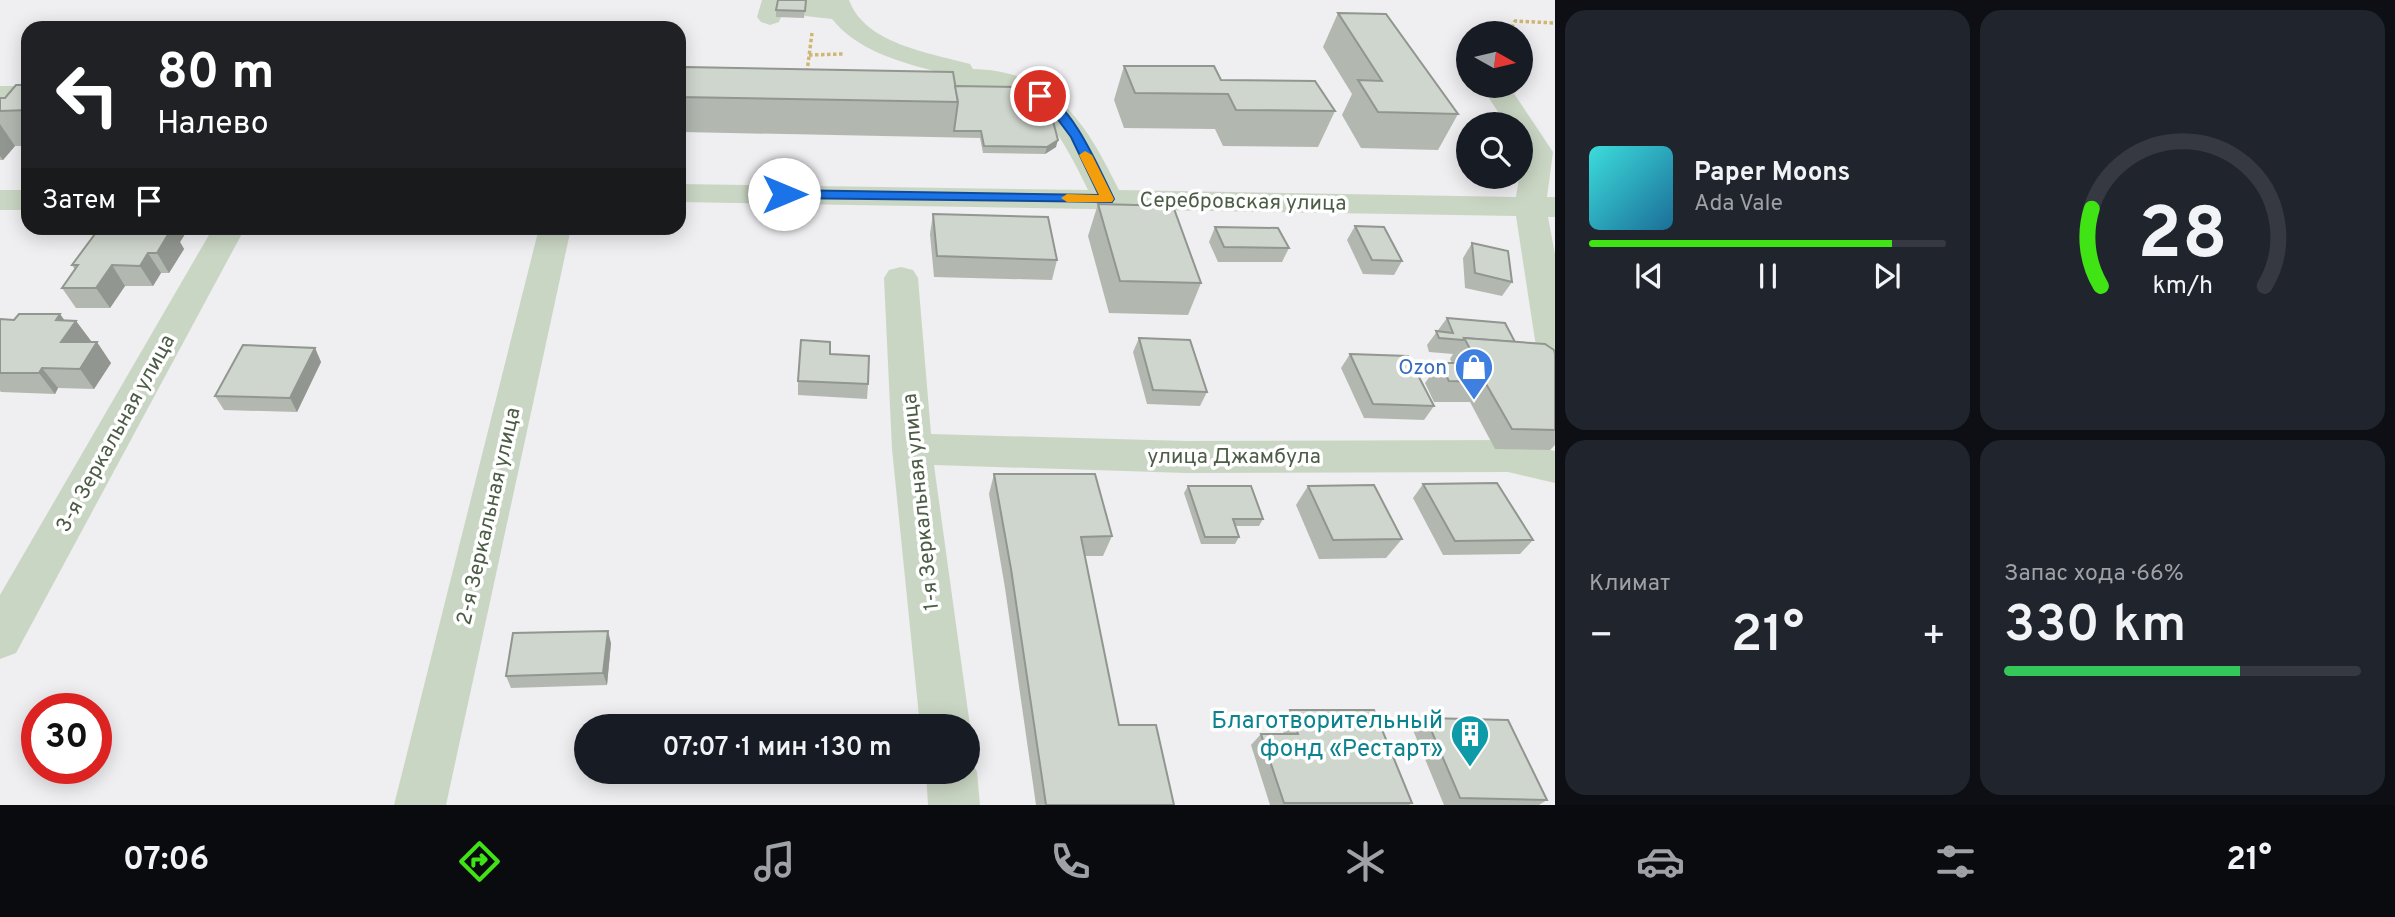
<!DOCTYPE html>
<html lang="ru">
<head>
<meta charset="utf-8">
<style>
  :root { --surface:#171b24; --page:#20242c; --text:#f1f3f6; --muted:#9ea1a6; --line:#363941; --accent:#40e414 }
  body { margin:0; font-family:Overpass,sans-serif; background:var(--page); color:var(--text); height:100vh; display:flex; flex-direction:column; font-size:26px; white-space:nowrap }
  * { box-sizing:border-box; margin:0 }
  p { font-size:23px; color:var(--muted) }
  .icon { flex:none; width:38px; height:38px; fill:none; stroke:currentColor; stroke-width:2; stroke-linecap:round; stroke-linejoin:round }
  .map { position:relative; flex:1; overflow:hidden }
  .drawer { display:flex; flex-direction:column; gap:10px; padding:10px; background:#0d0f14; width:840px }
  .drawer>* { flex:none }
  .banner { position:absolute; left:21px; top:21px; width:665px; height:214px; border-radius:21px; box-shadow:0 4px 18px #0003; background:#202124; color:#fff; overflow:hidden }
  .needle { width:46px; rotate:98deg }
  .fabs { position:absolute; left:1456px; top:21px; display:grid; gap:14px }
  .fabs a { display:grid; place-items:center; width:77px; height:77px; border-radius:50%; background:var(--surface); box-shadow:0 4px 18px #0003; font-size:35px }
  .speed { position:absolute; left:21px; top:693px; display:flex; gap:14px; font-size:35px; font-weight:700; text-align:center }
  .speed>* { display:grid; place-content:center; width:91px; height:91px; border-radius:50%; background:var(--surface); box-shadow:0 4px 18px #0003; line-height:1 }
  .speed .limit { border:10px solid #d22; background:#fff; color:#111 }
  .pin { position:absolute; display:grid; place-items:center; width:60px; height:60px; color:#fff; margin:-30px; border:4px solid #fff; border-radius:50%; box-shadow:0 2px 7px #0007 }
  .me { position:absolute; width:77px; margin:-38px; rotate:90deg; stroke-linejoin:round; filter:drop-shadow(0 0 5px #0008) }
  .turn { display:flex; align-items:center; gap:24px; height:147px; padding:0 21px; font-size:32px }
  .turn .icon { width:91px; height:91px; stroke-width:2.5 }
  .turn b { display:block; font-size:49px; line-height:60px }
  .then { display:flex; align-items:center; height:66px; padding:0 21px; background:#0003; gap:14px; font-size:26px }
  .big { font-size:52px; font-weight:600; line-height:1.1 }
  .drawer .tile { flex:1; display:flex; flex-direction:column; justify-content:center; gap:10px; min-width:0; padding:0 24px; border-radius:21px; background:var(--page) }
  .drawer .dial { align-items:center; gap:0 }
  .dial svg { height:182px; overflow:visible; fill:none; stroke:var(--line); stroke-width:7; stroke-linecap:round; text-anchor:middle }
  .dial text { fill:var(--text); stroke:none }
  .song { display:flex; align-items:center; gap:21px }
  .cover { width:84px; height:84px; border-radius:10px; background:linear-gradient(135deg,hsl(180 70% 55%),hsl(200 70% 35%)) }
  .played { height:7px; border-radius:4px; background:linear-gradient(90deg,var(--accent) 85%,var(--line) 85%) }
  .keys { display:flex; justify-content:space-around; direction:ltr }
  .heat { display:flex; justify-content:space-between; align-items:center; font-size:38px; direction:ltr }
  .charge { height:10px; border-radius:5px; background:linear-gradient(90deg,#34c759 66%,var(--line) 0) }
  .drawer .tiles { flex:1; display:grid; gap:10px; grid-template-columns:repeat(2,1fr) }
  .trip { position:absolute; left:574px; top:714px; width:406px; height:70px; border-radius:35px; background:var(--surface); box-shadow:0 4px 18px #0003; font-weight:600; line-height:70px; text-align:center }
  .menu { display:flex; height:112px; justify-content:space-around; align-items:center; background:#090b0e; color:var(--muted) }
  .menu .icon { width:49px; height:49px }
  .menu .active { color:var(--accent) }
  .menu b { font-size:32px; color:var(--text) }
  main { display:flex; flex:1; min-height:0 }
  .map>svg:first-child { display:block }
</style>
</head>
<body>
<main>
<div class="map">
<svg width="1555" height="805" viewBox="0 0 1555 805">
  <rect width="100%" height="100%" fill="#efeef1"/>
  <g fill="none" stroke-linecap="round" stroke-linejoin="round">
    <!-- path -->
    <g stroke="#cfb672" stroke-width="3.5" stroke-dasharray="3.5 2.5" stroke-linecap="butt">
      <polyline points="1509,33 1515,21 1555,23"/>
      <polyline points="809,55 843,54"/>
      <polyline points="807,72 812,33"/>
    </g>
    <!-- minor -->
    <g fill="#cad6c4" fill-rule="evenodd">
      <path d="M762 0H849C865 44 930 53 970 64L973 69C1056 71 1086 124 1119 190L1516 197 1523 152 1521 124H1506L1481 86H1509L1553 152 1547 197H1555V217H1548L1555 254V366L1542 362 1537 353 1516 216 679 202V184L1088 190C1040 89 1013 75 902 92L892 90 888 84 892 78 934 71C897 61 857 50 832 19L805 16 802 10 784 9 779 22 770 25 761 22 757 17Z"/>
      <rect x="0" y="86" width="28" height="16"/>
      <rect x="0" y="190" width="28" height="20"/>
      <polygon points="213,228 245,228 16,653 0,659 0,595"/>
      <polygon points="539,228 571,228 446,805 394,805"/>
      <polygon points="901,267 913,270 918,278 931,434 1186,441 1508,440 1555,451 1555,483 1508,472 1186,473 934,465 970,726 968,731 968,726 920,726 892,449 884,278 889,270"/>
      <polygon points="968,754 977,772 980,805 928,805 926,772 968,772"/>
    </g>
  </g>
  <!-- wall -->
  <g fill="#b2b8b0">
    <polygon points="806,0 804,18 776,17 776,10"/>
    <polygon points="1338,13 1458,114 1438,150 1361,148 1342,115 1352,94 1323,47"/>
    <polygon points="1124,66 1221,80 1335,111 1318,147 1223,146 1215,129 1124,128 1114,100"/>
    <polygon points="28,85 28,146 15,146 3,160 0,160 0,98 5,98"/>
    <polygon points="955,86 1027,102 1035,106 1056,147 1045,154 983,153 980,138 682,132 679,95"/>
    <polygon points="1098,204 1201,283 1188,315 1109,313 1088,236"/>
    <polygon points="933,214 1057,260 1052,280 934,277 930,234"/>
    <polygon points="1355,226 1402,261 1394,275 1363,274 1347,240"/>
    <polygon points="1215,227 1289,248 1282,262 1218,262 1209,242"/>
    <polygon points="106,228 181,228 185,234 180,242 184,249 169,273 161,273 153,286 125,286 110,308 76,308 62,288 75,270 72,265"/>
    <polygon points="1472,243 1512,282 1502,296 1465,288 1463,258"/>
    <polygon points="1447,318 1515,342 1555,354 1555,445 1550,450 1495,449 1470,402 1434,402 1425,383 1439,363 1452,363 1450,359 1453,354 1429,352 1427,345"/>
    <polygon points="0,319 76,321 91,341 90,342 111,363 94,389 58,388 55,394 1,392 0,391"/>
    <polygon points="1139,338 1207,392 1200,406 1147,404 1133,352"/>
    <polygon points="315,348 321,362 297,412 224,410 215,396"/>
    <polygon points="830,354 868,384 867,399 798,395 798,381"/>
    <polygon points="1350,354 1434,406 1424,420 1364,418 1341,368"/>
    <polygon points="994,474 1112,536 1103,556 1085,556 1119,725 1174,805 1036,805 1005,588 989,494"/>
    <polygon points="1423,484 1533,540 1520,554 1443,555 1413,498"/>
    <polygon points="1188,486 1263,519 1259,526 1235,526 1239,537 1235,544 1201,544 1184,493"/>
    <polygon points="1308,486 1402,539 1386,558 1319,559 1296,505"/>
    <polygon points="611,643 607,685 511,688 506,676"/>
    <polygon points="1290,710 1412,803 1409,805 1270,805 1251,745 1261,734 1284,734 1280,722"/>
    <polygon points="1426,718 1547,800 1539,805 1444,805 1413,730"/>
  </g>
  <!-- shaded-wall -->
  <g fill="#919690">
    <polygon points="0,124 15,146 3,160 0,156"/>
    <polygon points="1058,140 1056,147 1045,154 1047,147"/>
    <polygon points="165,228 181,228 185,234 180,242 184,249 169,273 157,253"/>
    <polygon points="148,253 161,273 153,286 140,266"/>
    <polygon points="112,265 125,286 110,308 96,288"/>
    <polygon points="60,314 71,329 76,321 91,341 76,362 61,342 56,320"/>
    <polygon points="97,342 111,363 94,389 80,369"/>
    <polygon points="315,348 321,362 297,412 290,398"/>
    <polygon points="42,368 58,388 55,394 39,373"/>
    <polygon points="608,631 611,643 607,685 603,673"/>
  </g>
  <!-- building -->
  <g fill="#cfd6cd" stroke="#919690" stroke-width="2">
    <polygon points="778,0 806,0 805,11 776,10"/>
    <polygon points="1338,13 1386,14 1458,114 1378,112 1358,80 1382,81"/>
    <polygon points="1124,66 1214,66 1221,80 1315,81 1335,111 1236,110 1228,94 1135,93"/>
    <polygon points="685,67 953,72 958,102 679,97"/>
    <polygon points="16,85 28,85 28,110 0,111 0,98 5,98"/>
    <polygon points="955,86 1023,87 1027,102 1034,102 1035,106 1049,106 1058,140 1047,147 984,146 981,131 954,131 958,102"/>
    <polygon points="1098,204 1173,206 1201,283 1120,281"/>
    <polygon points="933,214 1048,217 1057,260 937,256"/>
    <polygon points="1355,226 1384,227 1402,261 1372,260"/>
    <polygon points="1215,227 1278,228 1289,248 1224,247"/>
    <polygon points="106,228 172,228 157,253 148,253 140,266 112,265 96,288 62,288 78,265 72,265 95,234 101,234"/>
    <polygon points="1472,243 1508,251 1512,282 1475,273"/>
    <polygon points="19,314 60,314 56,320 76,321 61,342 97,342 80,369 42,368 39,373 0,373 0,319 14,320"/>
    <polygon points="1447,318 1505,323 1515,342 1464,338 1463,340 1439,338 1436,331 1453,333"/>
    <polygon points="1139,338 1190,340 1207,392 1153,390"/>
    <polygon points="1464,338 1545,344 1554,350 1555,354 1555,430 1512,429 1485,382 1449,381 1439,363 1478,363"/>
    <polygon points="801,340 830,342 830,354 869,356 868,384 798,381"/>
    <polygon points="243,345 315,348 290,398 215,396"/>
    <polygon points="1350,354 1408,356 1434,406 1373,404"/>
    <polygon points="994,474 1095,474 1112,536 1081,537 1119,725 1156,725 1174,805 1046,805 1011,569"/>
    <polygon points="1497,483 1533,540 1455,541 1423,484"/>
    <polygon points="1374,485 1402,539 1333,540 1308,486"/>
    <polygon points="1188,486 1251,486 1263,519 1233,519 1239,537 1205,537"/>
    <polygon points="608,631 603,673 506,676 513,633"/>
    <polygon points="1290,710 1374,710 1412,803 1284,803 1261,734 1298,734"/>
    <polygon points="1426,718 1508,720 1547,800 1460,798"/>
  </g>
  <!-- route -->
  <path fill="#1a73e8" stroke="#114b97" stroke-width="2" d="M1040 92C1073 104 1099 169 1114 199L1112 202 784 198 777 194 784 190 1099 195 1071 137 1053 113 1035 96Z"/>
  <!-- slow -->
  <polygon fill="#f59e0b" points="1085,151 1092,155 1114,199 1112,202 1067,202 1061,198 1067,194 1099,195 1079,155"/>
  <!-- icons -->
  <defs>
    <g id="shop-pin" transform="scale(2.0125)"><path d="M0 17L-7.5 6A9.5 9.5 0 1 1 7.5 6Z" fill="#3f7fe0" stroke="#fff"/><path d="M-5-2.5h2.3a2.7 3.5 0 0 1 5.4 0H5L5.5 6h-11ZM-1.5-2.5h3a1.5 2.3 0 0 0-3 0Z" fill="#fff"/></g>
    <g id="building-pin" transform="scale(2.0125)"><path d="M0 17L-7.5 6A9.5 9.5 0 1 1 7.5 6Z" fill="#0f9aa8" stroke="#fff"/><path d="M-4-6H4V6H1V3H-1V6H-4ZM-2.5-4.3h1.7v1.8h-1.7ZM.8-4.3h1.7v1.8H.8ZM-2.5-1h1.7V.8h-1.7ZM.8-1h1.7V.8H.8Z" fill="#fff"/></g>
  </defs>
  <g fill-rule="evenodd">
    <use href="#shop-pin" x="1474" y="367"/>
    <use href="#building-pin" x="1470" y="734"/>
  </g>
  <g text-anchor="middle" stroke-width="7" stroke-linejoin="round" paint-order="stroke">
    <!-- street labels -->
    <g font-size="21" fill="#4d5c46" stroke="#fff">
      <text transform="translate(1243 201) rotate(1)" y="7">Серебровская улица</text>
      <text transform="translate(115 433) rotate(-61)" y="7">3-я Зеркальная улица</text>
      <text x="1234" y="463">улица Джамбула</text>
      <text transform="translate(920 502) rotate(-96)" y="7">1-я Зеркальная улица</text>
      <text transform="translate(488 516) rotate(-77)" y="7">2-я Зеркальная улица</text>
    </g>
    <!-- shop labels -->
    <g font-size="21" fill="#366cbe" stroke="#fff" text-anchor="end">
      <text x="1447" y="374">Ozon</text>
    </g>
    <!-- near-culture labels -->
    <g font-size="24" fill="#0d838f" stroke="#fff" text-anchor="end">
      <text x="1443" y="728">Благотворительный<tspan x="1443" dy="28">фонд «Рестарт»</tspan></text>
    </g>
  </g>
</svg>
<div class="fabs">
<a><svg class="needle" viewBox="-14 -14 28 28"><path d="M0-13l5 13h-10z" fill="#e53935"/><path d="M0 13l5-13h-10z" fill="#9ea1a6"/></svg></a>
<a><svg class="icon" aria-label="search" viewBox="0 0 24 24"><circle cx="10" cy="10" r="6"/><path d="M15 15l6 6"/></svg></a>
</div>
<div class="speed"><div class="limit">30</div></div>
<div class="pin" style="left:1040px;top:96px;background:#d93025"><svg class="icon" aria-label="arrive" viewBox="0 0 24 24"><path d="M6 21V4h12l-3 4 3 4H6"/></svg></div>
<svg class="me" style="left:784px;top:194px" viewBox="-20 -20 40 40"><circle r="19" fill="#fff"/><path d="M0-13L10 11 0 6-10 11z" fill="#1a73e8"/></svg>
<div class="trip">07:07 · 1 мин · 130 m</div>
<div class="banner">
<div class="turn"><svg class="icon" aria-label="left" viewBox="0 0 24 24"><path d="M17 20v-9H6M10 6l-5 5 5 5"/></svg><div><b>80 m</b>Налево</div></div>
<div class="then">Затем<svg class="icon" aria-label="arrive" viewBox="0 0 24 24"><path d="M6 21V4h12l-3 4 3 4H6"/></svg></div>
</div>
</div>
<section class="drawer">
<div class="tiles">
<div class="tile">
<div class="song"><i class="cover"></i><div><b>Paper Moons</b><p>Ada Vale</p></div></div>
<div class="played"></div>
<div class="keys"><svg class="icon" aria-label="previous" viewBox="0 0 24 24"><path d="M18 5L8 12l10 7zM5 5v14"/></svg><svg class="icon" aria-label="pause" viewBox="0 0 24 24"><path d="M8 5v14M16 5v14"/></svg><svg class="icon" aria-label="next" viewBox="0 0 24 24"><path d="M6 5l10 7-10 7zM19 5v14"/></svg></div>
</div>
<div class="tile dial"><svg viewBox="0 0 100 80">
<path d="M14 69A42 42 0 1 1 86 69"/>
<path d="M14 69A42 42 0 0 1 10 35" stroke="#40e414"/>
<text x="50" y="56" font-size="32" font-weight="700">28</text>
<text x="50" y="72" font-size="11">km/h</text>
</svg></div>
<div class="tile"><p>Климат</p>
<div class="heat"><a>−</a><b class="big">21°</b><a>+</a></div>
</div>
<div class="tile"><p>Запас хода · 66%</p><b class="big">330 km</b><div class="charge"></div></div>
</div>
</section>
</main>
<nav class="menu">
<b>07:06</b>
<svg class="icon active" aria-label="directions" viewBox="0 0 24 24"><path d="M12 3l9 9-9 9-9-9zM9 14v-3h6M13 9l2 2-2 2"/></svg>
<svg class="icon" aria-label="music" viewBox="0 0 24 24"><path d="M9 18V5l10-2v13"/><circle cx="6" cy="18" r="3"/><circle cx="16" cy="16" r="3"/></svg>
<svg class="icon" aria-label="phone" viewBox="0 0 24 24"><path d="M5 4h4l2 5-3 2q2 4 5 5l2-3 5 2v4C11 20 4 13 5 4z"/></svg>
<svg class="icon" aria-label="climate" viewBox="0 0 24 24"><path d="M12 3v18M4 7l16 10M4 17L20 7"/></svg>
<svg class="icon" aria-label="car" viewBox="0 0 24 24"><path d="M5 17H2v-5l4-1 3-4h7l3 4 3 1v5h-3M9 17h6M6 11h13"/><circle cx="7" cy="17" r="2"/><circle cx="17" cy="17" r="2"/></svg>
<svg class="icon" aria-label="filters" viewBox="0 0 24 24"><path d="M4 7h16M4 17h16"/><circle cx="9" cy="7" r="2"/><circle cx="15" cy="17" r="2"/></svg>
<b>21°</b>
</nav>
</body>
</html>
